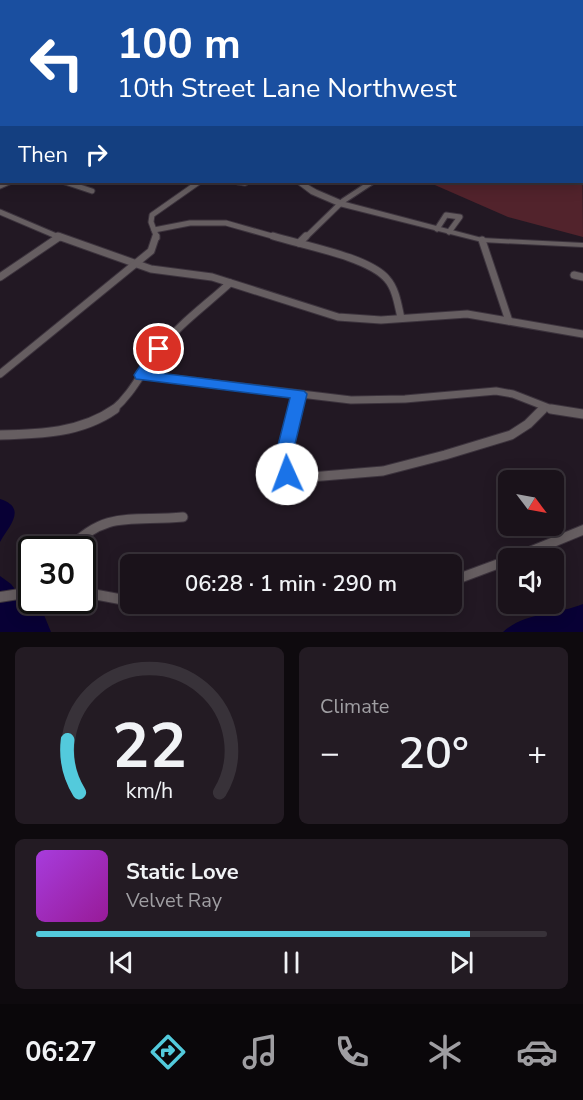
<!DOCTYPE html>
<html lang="en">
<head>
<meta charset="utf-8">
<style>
  :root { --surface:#1a121a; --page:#231b23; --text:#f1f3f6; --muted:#9f9ea2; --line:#383239; --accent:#53cadc }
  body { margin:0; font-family:"Nunito Sans",sans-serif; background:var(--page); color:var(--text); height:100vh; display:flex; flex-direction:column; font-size:22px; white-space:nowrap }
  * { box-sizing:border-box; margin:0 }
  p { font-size:20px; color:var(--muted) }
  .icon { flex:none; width:33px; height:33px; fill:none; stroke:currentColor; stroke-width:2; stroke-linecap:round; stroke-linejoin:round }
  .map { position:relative; height:632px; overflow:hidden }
  .details { display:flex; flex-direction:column; gap:15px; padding:15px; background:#0e0a0e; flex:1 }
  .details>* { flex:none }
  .hud { position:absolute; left:0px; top:0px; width:584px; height:183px; box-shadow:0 3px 15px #0003,0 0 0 2px var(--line); background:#1a4fa0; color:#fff; overflow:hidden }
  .needle { width:39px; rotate:122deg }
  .fabs { position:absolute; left:498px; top:470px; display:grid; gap:12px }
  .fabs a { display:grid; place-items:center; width:66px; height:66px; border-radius:9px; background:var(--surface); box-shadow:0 3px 15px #0003,0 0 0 2px var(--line); font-size:30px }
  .speed { position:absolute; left:18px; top:536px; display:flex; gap:12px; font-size:30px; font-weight:700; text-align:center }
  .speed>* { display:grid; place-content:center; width:78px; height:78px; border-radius:50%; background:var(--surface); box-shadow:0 3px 15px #0003,0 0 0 2px var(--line); line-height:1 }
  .speed .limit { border:3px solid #111; border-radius:9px; background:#fff; color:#111 }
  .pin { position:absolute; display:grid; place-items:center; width:51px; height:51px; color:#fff; margin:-26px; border:3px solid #fff; border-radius:50%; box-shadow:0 2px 6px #0007 }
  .me { position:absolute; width:66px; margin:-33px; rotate:358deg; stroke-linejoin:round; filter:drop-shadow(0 0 4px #0008) }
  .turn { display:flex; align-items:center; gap:21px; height:126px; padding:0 18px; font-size:27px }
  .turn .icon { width:78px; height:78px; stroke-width:2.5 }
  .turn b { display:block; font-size:42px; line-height:51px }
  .then { display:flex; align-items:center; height:57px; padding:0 18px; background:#0003; gap:12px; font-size:22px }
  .big { font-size:45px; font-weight:600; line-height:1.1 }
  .details .card { flex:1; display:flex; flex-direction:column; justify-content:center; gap:9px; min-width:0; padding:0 21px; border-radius:9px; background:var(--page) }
  .details .dial { align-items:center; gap:0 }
  .dial svg { height:156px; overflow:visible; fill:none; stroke:var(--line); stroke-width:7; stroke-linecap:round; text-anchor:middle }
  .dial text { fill:var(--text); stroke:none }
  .song { display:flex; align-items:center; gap:18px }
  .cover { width:72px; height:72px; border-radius:9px; background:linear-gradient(135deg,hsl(280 70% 55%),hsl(300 70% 35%)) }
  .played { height:6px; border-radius:3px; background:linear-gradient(90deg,var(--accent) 85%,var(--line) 85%) }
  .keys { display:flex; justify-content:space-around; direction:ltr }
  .heat { display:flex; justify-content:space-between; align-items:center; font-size:33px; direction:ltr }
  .details .tiles { flex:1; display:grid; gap:15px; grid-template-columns:1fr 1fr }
  .card:last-child { grid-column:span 2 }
  .trip { position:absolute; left:120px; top:554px; width:342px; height:60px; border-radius:9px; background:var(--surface); box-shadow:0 3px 15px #0003,0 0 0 2px var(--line); font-weight:600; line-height:60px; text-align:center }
  .tab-bar { display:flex; height:96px; justify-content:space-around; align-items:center; background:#0a070a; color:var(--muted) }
  .tab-bar .icon { width:42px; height:42px }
  .tab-bar .on { color:var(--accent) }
  .tab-bar b { font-size:27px; color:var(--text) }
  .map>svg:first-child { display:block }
</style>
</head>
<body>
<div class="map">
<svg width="583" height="632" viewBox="0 0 583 632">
  <rect width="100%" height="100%" fill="#221823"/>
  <!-- green -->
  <polygon fill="#52232c" points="582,139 583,237 508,217 428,182 582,182"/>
  <!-- water -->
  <g fill="#080035">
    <path d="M0 499C28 508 9 526 0 542Z"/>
    <polygon points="0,576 11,584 18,593 42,610 51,632 0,632"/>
    <path d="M583 604V632H503C525 612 556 615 583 604Z"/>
  </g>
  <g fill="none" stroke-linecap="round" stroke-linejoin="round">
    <!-- minor-far3 casing -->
    <g stroke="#3c333d" stroke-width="5">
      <g id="minor-far3">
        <polyline points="562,0 570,2"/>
        <polyline points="59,2 71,0"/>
      </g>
    </g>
    <!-- minor-far2 casing -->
    <g stroke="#3c333d" stroke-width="7">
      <g id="minor-far2">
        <polyline points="65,182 92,191"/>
        <polyline points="238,182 245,183"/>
        <polyline points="0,186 9,182"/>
        <polyline points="0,212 61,238"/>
        <polyline points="437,229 446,215 460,217 449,232"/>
        <polyline points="154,230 190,223 226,223 279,238"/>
        <polyline points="157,238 151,222 152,215 199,182"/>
        <polyline points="305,238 343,201 372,182"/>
      </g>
    </g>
    <!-- minor-far1 casing -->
    <g stroke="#3c333d" stroke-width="9">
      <g id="minor-far1">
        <polyline points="58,236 151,269 212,277 338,317 381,320 467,314 583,334"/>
        <path d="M273 236C302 245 369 257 387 279 396 289 398 305 401 318"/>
        <polyline points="482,240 509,321"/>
        <polyline points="299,243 306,236"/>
        <polyline points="574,275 583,277"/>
        <polyline points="0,277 59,237"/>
        <polyline points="0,374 151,251 156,236"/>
        <polyline points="142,375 351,400 405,399 496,391 513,394 554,410"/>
        <path d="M113 410C133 393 142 371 158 351 178 325 206 305 230 283"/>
        <polyline points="295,410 299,395"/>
        <polyline points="542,410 544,408"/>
      </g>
    </g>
    <!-- minor casing -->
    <g stroke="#3c333d" stroke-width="11">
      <g id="minor">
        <polyline points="295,409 281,465 287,474 299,478 383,471 445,455 511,435 528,424 543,409"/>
        <polyline points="551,409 583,414"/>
        <path d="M0 435C40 434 81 433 115 409"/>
        <path d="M69 549C106 509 135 522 183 517"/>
      </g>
    </g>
    <!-- tertiary casing -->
    <g stroke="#3c333d" stroke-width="2">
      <g id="tertiary">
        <polygon points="0,82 2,83 2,87 0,86"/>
        <polygon points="295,182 303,182 317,190 345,202 482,238 583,243 583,247 482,242 339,206 311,194"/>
        <polygon points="583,525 583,535 527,558 508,558 508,565 452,586 452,576 509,555"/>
        <polygon points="32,587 32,597 0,602 0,592"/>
        <path d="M82 587 130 596V603H311L310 607 305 608C249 613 195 617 139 608L134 605 130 606 82 597Z"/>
      </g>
    </g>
    <!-- minor-far3 -->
    <use href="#minor-far3" stroke="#665e61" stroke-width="4"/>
    <!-- minor-far2 -->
    <use href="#minor-far2" stroke="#665e61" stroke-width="5"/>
    <!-- minor-far1 -->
    <use href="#minor-far1" stroke="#665e61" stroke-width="7"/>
    <!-- minor -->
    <use href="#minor" stroke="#665e61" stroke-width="9"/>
    <!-- tertiary -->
    <use href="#tertiary" fill="#665e61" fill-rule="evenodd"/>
    <!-- rail -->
    <polyline stroke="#867e87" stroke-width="1.5" points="23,2 38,0"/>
  </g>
  <!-- route -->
  <polygon fill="#1a73e8" stroke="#114b97" stroke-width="1.5" points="159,345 167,349 151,372 304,391 307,394 290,465 295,474 293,478 281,478 273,465 290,398 136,379 134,375 136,372 154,346"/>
</svg>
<div class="fabs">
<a><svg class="needle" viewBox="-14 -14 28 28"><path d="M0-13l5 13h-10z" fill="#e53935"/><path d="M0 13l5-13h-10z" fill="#9f9ea2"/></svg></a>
<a><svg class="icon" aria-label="sound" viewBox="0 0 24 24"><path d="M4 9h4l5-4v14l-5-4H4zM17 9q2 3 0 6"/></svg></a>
</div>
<div class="speed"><div class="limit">30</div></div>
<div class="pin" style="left:159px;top:349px;background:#d93025"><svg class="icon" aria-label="arrive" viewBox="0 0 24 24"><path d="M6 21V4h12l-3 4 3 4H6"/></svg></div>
<svg class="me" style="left:287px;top:474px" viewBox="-20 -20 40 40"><circle r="19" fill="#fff"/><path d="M0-13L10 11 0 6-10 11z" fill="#1a73e8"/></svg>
<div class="trip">06:28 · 1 min · 290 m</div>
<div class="hud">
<div class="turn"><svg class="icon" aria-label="left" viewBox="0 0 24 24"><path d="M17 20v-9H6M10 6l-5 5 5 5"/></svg><div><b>100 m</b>10th Street Lane Northwest</div></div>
<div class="then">Then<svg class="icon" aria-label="right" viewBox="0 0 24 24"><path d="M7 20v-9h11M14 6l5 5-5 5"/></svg></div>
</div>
</div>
<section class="details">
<div class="tiles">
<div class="card dial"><svg viewBox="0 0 100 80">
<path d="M14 69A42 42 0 1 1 86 69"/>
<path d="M14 69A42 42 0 0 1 8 42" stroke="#53cadc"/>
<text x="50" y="56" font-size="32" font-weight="700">22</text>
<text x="50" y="72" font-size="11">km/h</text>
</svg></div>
<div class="card"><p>Climate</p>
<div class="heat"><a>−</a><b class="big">20°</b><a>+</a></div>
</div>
<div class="card">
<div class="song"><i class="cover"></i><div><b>Static Love</b><p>Velvet Ray</p></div></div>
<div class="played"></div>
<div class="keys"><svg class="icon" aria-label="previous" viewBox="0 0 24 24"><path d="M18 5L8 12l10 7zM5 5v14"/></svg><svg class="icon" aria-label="pause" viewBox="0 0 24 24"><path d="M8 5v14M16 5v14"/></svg><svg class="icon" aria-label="next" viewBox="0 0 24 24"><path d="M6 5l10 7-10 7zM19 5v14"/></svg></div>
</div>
</div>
</section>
<nav class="tab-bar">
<b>06:27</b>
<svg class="icon on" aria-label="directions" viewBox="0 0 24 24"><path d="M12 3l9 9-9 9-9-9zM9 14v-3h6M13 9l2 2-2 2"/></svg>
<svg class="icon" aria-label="music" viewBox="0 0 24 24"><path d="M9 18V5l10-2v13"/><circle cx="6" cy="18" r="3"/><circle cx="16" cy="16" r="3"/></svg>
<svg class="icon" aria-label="phone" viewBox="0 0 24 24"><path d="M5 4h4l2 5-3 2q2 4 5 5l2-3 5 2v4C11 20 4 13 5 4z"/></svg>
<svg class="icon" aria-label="climate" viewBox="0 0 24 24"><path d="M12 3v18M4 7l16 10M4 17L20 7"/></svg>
<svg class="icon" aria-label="car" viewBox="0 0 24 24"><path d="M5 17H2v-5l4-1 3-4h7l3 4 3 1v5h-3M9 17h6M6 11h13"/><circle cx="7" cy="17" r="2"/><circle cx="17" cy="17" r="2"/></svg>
</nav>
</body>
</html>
